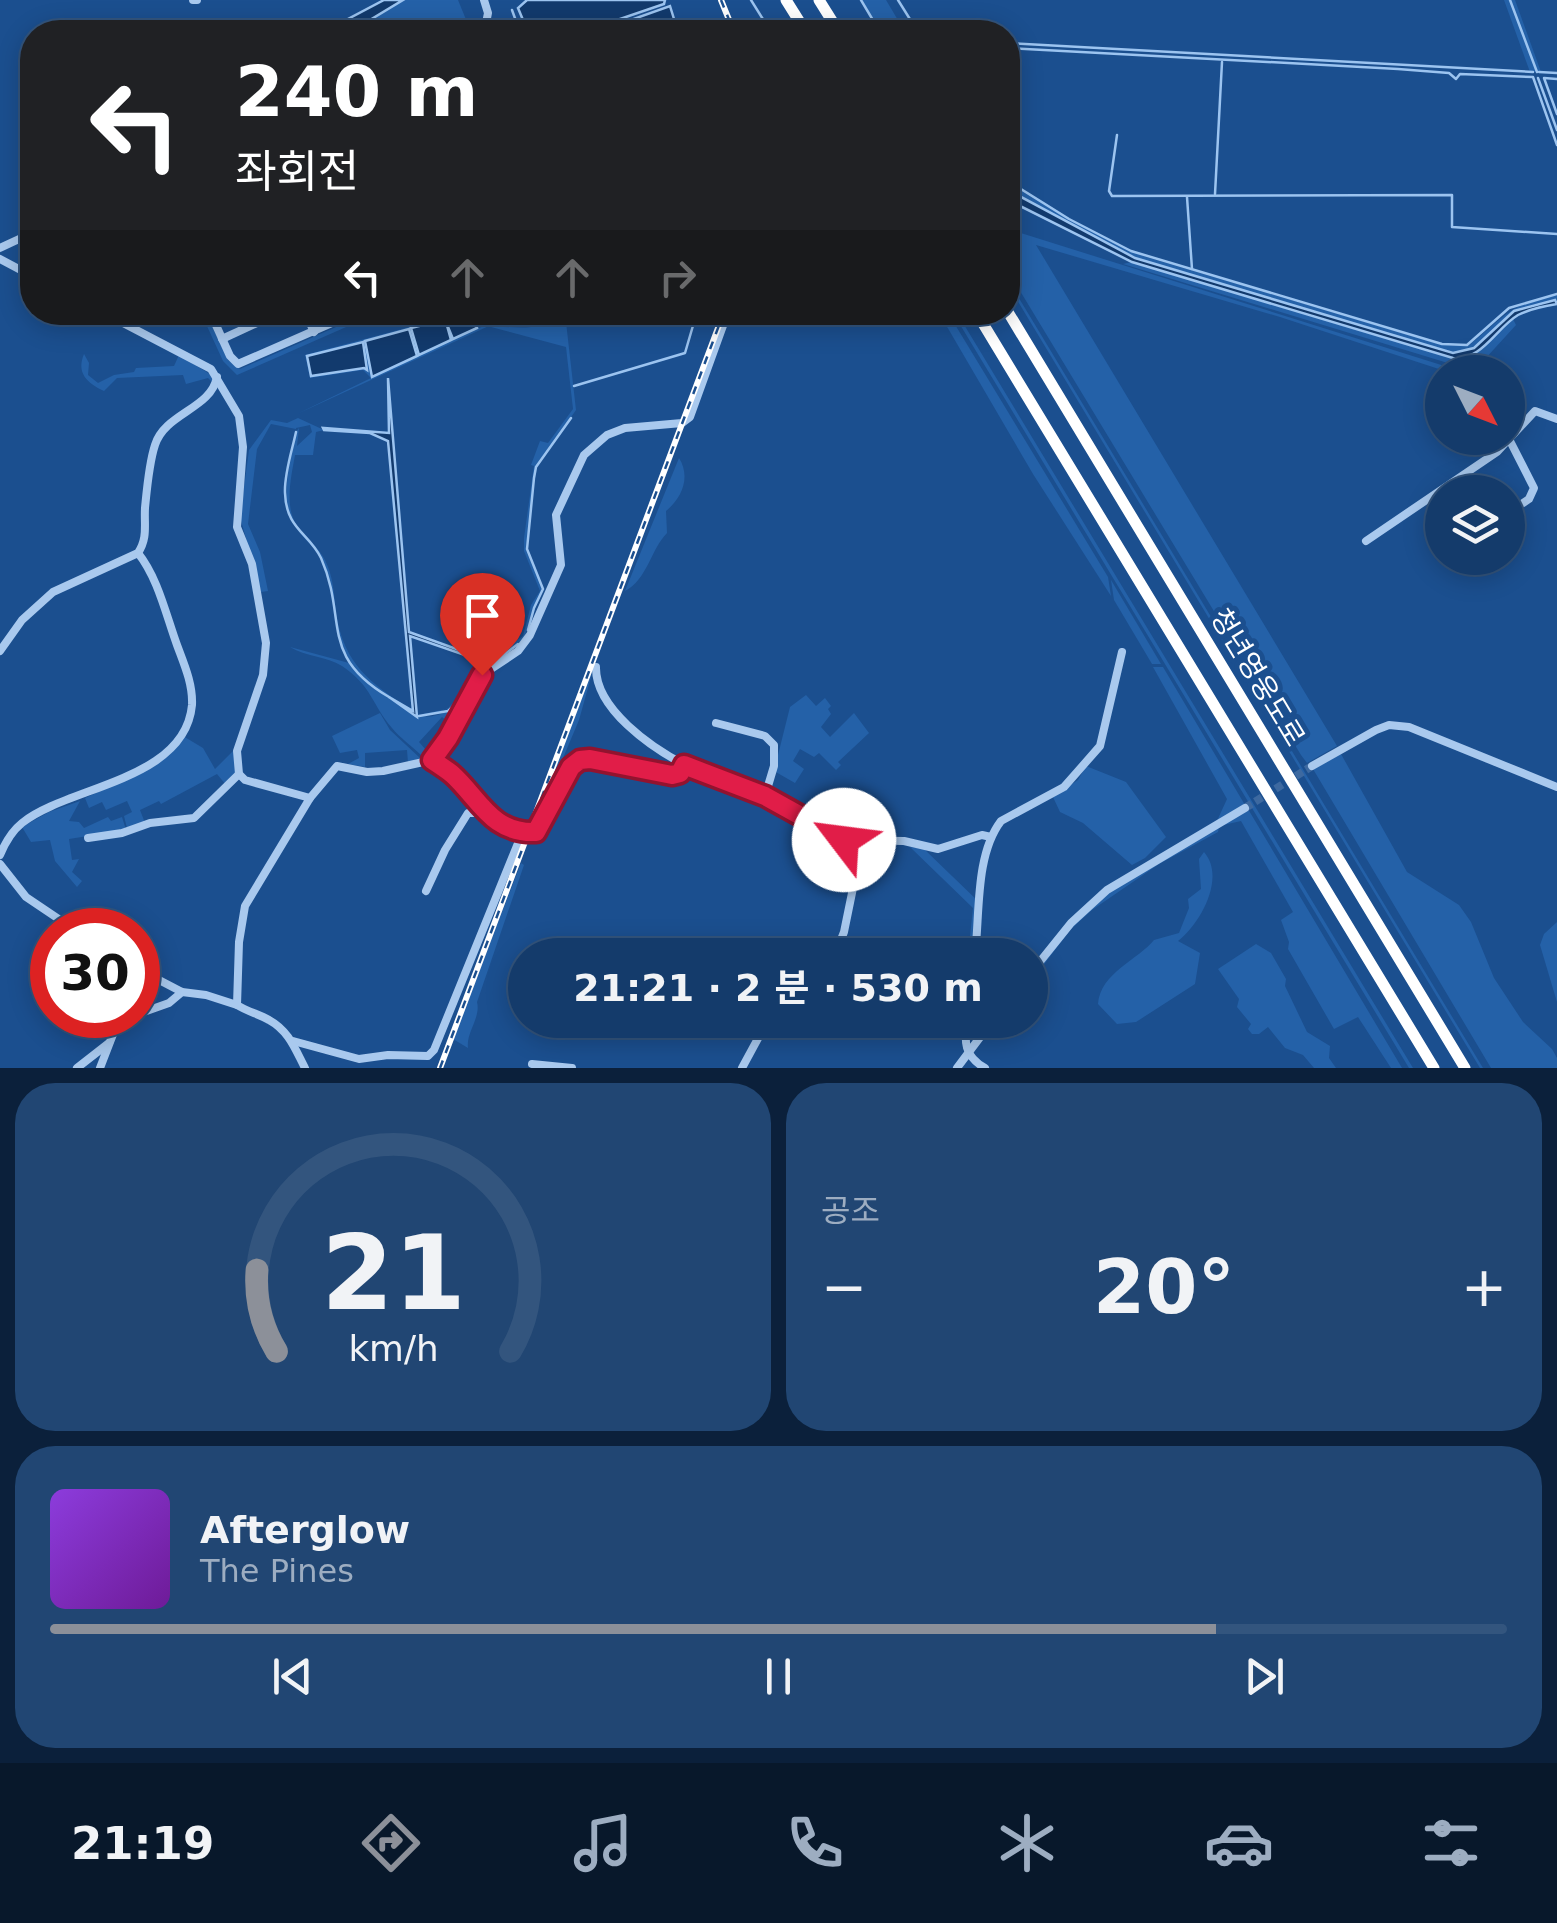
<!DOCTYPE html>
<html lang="ko">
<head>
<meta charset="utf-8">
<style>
  :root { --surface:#143b6b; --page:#214673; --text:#f1f3f6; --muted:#9dadc1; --line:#33557e; --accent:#8c9099 }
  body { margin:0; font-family:"DejaVu Sans","Noto Sans KR",sans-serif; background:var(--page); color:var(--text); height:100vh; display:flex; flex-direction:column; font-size:38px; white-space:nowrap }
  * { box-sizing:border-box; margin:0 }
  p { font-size:32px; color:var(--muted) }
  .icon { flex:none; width:55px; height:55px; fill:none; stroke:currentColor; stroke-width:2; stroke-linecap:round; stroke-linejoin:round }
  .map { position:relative; height:1068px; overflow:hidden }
  .panel { display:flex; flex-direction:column; gap:15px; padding:15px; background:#0b203b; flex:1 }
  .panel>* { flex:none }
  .banner { position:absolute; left:20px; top:20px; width:1000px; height:305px; border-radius:40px; box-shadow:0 5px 25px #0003,0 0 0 2px var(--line); background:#202124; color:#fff; overflow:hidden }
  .needle { width:65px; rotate:132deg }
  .buttons { position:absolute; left:1425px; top:355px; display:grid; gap:20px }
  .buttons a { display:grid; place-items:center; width:100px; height:100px; border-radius:50%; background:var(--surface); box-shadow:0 5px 25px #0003,0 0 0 2px var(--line); font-size:50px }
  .speed { position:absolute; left:30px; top:908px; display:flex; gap:20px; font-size:50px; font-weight:700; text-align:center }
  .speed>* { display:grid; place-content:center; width:130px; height:130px; border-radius:50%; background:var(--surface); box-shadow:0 5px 25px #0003,0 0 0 2px var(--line); line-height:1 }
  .speed .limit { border:15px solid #d22; background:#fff; color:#111 }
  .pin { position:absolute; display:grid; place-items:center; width:85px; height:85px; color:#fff; margin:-102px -42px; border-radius:50% 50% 50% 0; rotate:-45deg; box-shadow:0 0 10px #0007 }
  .pin .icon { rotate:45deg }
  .me { position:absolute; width:110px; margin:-55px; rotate:300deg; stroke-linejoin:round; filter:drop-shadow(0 0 8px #0008) }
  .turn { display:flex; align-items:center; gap:35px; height:210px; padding:0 50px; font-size:45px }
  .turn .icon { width:130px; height:130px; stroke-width:2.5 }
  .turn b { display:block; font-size:70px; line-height:85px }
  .lanes { display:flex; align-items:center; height:95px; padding:0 50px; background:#0003; justify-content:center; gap:50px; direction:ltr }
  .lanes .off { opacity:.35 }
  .big { font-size:75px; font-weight:700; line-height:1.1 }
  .panel .widget { flex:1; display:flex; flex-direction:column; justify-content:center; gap:15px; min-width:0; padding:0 35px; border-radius:40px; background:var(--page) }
  .panel .dial { align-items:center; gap:0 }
  .dial svg { height:260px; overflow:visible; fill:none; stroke:var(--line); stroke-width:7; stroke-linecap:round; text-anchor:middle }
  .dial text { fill:var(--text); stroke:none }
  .song { display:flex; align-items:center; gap:30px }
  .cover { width:120px; height:120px; border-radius:15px; background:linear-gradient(135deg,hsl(270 70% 55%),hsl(280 70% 35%)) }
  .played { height:10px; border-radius:5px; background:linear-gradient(90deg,var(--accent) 80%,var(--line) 80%) }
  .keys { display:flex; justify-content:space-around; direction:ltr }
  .heat { display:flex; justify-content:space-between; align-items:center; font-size:55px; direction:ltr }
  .panel .tiles { flex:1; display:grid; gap:15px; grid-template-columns:1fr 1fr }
  .widget:last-child { grid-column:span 2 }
  .trip { position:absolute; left:508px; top:938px; width:540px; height:100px; border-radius:50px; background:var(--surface); box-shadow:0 5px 25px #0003,0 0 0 2px var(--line); font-weight:700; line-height:100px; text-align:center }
  .dock { display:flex; height:160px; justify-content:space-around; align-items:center; background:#08182b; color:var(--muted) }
  .dock .icon { width:70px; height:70px }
  .dock .selected { color:var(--accent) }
  .dock b { font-size:45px; color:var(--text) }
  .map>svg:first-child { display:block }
</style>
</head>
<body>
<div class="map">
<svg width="1557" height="1068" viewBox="0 0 1557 1068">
  <rect width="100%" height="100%" fill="#1b4f8f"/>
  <!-- green -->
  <g fill="#2461a8">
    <polygon points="403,0 458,0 467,22 443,32 350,32"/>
    <polygon points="862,0 886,0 905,32 881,32"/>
    <polygon points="1504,0 1515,0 1541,72 1530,72"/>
    <path d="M1008 183 1069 220 1143 256 1443 345 1468 346C1503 318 1509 304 1557 295V300L1531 305 1474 348 1453 353 1145 262 1016 197 1008 190Z"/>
    <polygon points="1008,229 1454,369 1448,372 1280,317 1036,245 1337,746 1307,763 1301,755 1008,271"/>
    <path d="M1132 262 1453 358C1478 360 1495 334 1513 319L1516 325 1474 371 1123 264Z"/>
    <polygon points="1008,280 1483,1068 1480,1068 1008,285"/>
    <polygon points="201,313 206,313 228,360 240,369 368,313 378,313 237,375 223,361"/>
    <polygon points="462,313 468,313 446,318 453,339 477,328 472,313 479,328 517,313 297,414 371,378 363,370 310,378 305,355"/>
    <path d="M555 313H565L576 410 536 467 526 550 542 588C541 592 526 636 523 639 513 652 496 657 485 668 461 693 458 714 418 715L447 709 466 690 486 662 523 636 531 605 540 591 524 551V538L534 466 531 465 540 441 548 443 573 409 566 347 491 327C511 325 542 335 555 313Z"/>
    <polygon points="939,313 948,313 1108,577 1111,596 1033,474"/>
    <polygon points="953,313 957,313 1413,1068 1409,1068"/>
    <path d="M84 354 89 363 88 375 98 383 114 375 134 372 136 368 174 366 179 355 213 376 212 382 208 378 186 384 183 375 117 378 104 391C87 383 76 373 84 354Z"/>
    <path d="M298 418 324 430 316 432 313 455H295C291 478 283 510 300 530 311 543 322 550 328 567 334 582 334 598 336 614 345 665 369 682 410 709L413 705 412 711 400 704C423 719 425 720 452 710L457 714 452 725 442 717 419 742 426 750 421 755C412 746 400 738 392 728 372 705 372 686 342 666 326 656 306 657 290 647L349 663C334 632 336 598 325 566 319 550 307 543 297 529 277 502 291 463 296 432L299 428 297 446 312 432 310 425 296 428V429L271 424 257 449 248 524 260 552 268 591 261 592 240 517 249 450 271 420 287 423Z"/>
    <path d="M679 458C691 477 682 498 666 511L667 533C651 549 647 580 625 591Z"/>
    <polygon points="1111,580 1161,664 1152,664 1114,600"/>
    <polygon points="1153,667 1163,667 1245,805 1216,823 1227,799"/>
    <polygon points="593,670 579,720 558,770 562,777 534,829 531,829"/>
    <polygon points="806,695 816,706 825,698 831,706 828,709 831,714 821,727 830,737 854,713 869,733 838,762 841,765 836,770 819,753 814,757 800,749 793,761 804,769 795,783 774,771 790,707"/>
    <polygon points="380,713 390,730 420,758 408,763 407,750 365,753 365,767 348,764 359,758 357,750 340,753 332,736"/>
    <path d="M183 736 203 748 215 769 235 749 236 773 226 785 217 774 161 804 159 801 140 810 145 823 127 828 124 816 132 812 127 801 106 810 102 802 89 808 85 798C122 781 158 769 183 736Z"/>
    <polygon points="1341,754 1407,872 1459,905 1471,922 1494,978 1523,1022 1552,1049 1557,1058 1557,1068 1491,1068 1313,769"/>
    <polygon points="1086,766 1126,782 1166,837 1145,858 1132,865 1083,823 1060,812 1053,797 1078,780"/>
    <polygon points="80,801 69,821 79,822 84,828 108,817 111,821 122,817 126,830 69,839 72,860 79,859 72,872 82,881 77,887 55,861 50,840 31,842 22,827 49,812"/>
    <polygon points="1248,809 1402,1068 1391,1068 1358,1017 1334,1029 1288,949 1289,942 1281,920 1293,912 1241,821 1219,826 1218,832 1159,864 1092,910 1070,930 1030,983 1030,976 1071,924 1108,892"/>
    <polygon points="910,847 924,849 980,903 973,955 968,955 973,908"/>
    <path d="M1204 852C1226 877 1201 923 1178 941L1200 953 1195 984 1136 1022 1117 1024 1098 1004C1100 973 1139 959 1154 940L1179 933 1189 908 1188 899 1201 889 1199 859Z"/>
    <path d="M521 863 524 865 477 1002C481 1018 466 1032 468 1048L453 1039Z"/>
    <polygon points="1557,922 1557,1002 1540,945 1544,934"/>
    <polygon points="1256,944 1271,953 1286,979 1285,986 1307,1032 1330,1046 1329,1058 1336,1068 1314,1068 1303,1055 1285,1048 1268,1027 1259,1034 1252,1034 1248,1029 1251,1024 1237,1007 1239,999 1218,969"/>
  </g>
  <!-- water -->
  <g fill="#123a6d" stroke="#9cc4f0" stroke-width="2.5">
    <polygon points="384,0 403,0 350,32 300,32 344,21"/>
    <polygon points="527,0 665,0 664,4 582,32 528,32 518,8"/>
    <polygon points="670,6 678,32 597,32"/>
    <path d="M1008 190 1135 258 1453 353 1474 348 1514 311 1555 300 1557 304C1544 306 1530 309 1518 315 1496 328 1482 361 1453 358L1132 262 1010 201Z"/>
    <polygon points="472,313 477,328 453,339 446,322 451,340 419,355 411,328"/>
    <polygon points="409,329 417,356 372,377 365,341"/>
    <polygon points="363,342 367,370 364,368 311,376 307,356"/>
    <polygon points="388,378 409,632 490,661 488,663 410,636 417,717 389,697 413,711 388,441 370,433 324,430 323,428 389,433"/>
  </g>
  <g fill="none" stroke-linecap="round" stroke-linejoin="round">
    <!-- stream -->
    <g stroke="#9cc4f0" stroke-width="2.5">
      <polyline points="751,0 771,32"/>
      <polyline points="861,0 880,32"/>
      <polyline points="898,0 918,32"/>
      <polyline points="1510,0 1537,72"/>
      <polyline points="512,10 520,32"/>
      <polyline points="761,32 764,24"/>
      <polyline points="1008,43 1533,72"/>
      <polyline points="1008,48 1398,69 1449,73 1456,79 1460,74 1533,77 1557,145"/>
      <polyline points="1539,72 1557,73"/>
      <polyline points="1538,78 1557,130"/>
      <polyline points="1557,79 1544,78 1557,114"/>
      <polyline points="1117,135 1109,191 1112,196 1452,195 1452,227 1557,234"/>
      <polyline points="1008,181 1069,219 1131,251 1442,344 1467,345 1509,308 1557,294"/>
      <polyline points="1215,194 1222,62"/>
      <polyline points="1187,197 1192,269"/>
      <polyline points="574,386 685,353 697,312"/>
      <path d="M296 432C292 451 284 474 285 493 286 529 309 533 321 558 348 619 318 655 389 697"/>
      <polyline points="528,630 534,608 543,589 527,549 534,478 536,467 571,418"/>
      <polyline points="485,669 518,644"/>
      <polyline points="419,716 448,711 468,692"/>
    </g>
    <!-- minor-tunnel -->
    <polyline stroke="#3d69a0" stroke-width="8" stroke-dasharray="8 4" stroke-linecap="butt" points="1245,808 1312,766"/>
    <!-- minor -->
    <g stroke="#a9c9ee" stroke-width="8">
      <polyline points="193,0 197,0"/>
      <polyline points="472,32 486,23 488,13 484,0"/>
      <polyline points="0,248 32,233"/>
      <polyline points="0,259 32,276"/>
      <polyline points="102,312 211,369 239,416 243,447 237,527 252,564 266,643 263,675 237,751 239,774 245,780 310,798"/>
      <polyline points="210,312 230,356 238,364 357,312"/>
      <polyline points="305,312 314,332"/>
      <polyline points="222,339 281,312"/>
      <polyline points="1508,513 1529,499 1534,488 1509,439"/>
      <polyline points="1366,541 1497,452 1535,411 1557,419"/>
      <path d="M0 651 22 620 53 592 138 553C148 538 144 525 145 508 147 488 149 463 155 445 165 413 211 409 217 377"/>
      <path d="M596 667C595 709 652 748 685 765"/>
      <polyline points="716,723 765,736 774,745 774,766 765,796"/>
      <path d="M432 760C438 765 446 769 452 774 479 798 492 835 536 832L571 767 580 759H590L672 775 679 773 685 765 765 796 844 840 904 841 938 849 982 835 991 837"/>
      <polyline points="1312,766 1376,730 1389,725 1409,727 1557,787"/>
      <polyline points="88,838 122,833 150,823 194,818 239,774"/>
      <path d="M0 855C5 843 12 831 22 823 68 786 185 781 192 705 193 684 184 664 177 645 166 615 158 578 138 553"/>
      <polyline points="0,864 26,897 75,930"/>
      <polyline points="426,891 445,850 468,813 485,813"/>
      <polyline points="835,955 844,932 853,888 892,841"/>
      <path d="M975 955C980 914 975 855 1001 821L1064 787 1100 746 1122 652"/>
      <polyline points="138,969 182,992 206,995 237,1005"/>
      <polyline points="1030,974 1071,923 1107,890 1245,808"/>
      <polyline points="138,1014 169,1003 182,992"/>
      <path d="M967 1020C964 1042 964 1056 985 1068"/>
      <polyline points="293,1041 359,1059 388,1055 428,1056 434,1050 523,831"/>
      <polyline points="532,1064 572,1068"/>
      <polyline points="77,1068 109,1043"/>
      <polyline points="100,1068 117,1024 134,1015"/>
      <path d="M305 1068C295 1049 289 1031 269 1020 259 1014 248 1012 237 1005L239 942 245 906 310 798 337 766 367 772 383 771 432 760 448 737 482 675 518 651 530 635 561 565 556 515 584 455 607 435 625 428 682 423 690 417 728 312"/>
      <polyline points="742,1068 768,1020"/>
      <polyline points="957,1068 993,1020"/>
    </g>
    <!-- highway -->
    <g stroke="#fff" stroke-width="11">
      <polyline points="786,0 806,32"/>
      <polyline points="819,0 839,32"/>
      <polyline points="976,312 1434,1068"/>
      <polyline points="1008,312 1465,1068"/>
    </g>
    <!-- rail casing -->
    <g stroke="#fff" stroke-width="6">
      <g id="rail">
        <polyline points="721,0 734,32"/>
        <polyline points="440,1068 724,312"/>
      </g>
    </g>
    <!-- rail -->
    <use href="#rail" stroke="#1b4f8f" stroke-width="2.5" stroke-dasharray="8" stroke-linecap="butt"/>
  </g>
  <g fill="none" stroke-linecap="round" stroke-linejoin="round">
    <!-- route casing -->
    <g stroke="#92132f" stroke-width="25">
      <path id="route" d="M482 675 448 738 432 760C438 764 446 769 452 774 479 798 491 834 536 832L571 767 580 760 590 759 672 775 680 773 684 765 765 796 844 840"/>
    </g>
    <!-- route -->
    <use href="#route" stroke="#e11d48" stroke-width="18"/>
  </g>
  <g text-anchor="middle" stroke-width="10" stroke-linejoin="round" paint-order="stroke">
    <!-- street labels -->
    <g font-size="28" fill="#fff" stroke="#1b4f8f">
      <text transform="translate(1258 677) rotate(59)" y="10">청년영웅도로</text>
    </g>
  </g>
</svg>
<div class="buttons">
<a><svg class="needle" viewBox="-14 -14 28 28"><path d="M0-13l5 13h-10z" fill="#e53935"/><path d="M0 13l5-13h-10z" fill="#9dadc1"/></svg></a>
<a><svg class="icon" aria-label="layers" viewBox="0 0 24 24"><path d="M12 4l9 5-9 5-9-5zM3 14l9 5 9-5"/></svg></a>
</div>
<div class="speed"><div class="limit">30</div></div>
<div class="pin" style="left:482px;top:675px;background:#d93025"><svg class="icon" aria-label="arrive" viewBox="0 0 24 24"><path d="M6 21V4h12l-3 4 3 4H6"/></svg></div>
<svg class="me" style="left:844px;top:840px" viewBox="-20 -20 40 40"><circle r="19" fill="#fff"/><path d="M0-13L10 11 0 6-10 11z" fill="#e11d48"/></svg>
<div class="trip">21:21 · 2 분 · 530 m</div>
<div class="banner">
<div class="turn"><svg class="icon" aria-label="left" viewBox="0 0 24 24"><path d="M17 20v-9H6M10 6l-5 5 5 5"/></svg><div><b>240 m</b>좌회전</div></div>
<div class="lanes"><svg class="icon" aria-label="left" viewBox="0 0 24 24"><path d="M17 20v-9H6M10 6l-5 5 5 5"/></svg><svg class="icon off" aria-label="ahead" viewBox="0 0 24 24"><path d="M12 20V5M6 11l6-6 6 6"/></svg><svg class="icon off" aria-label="ahead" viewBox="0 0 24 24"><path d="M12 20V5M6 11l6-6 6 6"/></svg><svg class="icon off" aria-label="right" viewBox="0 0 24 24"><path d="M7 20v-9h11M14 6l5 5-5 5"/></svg></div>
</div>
</div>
<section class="panel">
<div class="tiles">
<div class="widget dial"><svg viewBox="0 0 100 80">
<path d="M14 69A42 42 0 1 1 86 69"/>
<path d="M14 69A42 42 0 0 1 8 44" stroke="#8c9099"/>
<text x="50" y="56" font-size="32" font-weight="700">21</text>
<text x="50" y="72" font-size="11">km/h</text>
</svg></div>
<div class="widget"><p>공조</p>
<div class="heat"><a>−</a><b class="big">20°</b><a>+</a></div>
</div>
<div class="widget">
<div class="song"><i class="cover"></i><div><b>Afterglow</b><p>The Pines</p></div></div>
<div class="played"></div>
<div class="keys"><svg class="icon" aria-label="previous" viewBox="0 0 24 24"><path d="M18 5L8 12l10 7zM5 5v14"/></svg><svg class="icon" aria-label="pause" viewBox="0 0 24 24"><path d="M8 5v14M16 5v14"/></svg><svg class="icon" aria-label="next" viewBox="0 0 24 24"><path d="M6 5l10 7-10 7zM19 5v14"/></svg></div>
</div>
</div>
</section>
<nav class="dock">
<b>21:19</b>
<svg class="icon selected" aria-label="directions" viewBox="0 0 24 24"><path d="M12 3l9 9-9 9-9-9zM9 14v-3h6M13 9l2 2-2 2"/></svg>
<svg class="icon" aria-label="music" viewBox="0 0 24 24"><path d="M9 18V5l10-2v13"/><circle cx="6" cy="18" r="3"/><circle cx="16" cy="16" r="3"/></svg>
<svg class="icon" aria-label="phone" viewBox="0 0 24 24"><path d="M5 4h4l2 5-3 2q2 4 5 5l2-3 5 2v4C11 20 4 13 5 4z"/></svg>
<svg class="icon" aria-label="climate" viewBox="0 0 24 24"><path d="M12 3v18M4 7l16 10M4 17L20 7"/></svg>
<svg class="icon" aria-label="car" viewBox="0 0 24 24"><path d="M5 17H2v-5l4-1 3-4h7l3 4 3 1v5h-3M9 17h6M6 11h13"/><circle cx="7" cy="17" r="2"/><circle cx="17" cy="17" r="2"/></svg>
<svg class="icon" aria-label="filters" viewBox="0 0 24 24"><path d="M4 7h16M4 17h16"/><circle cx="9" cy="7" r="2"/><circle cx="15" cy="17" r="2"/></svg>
</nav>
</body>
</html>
